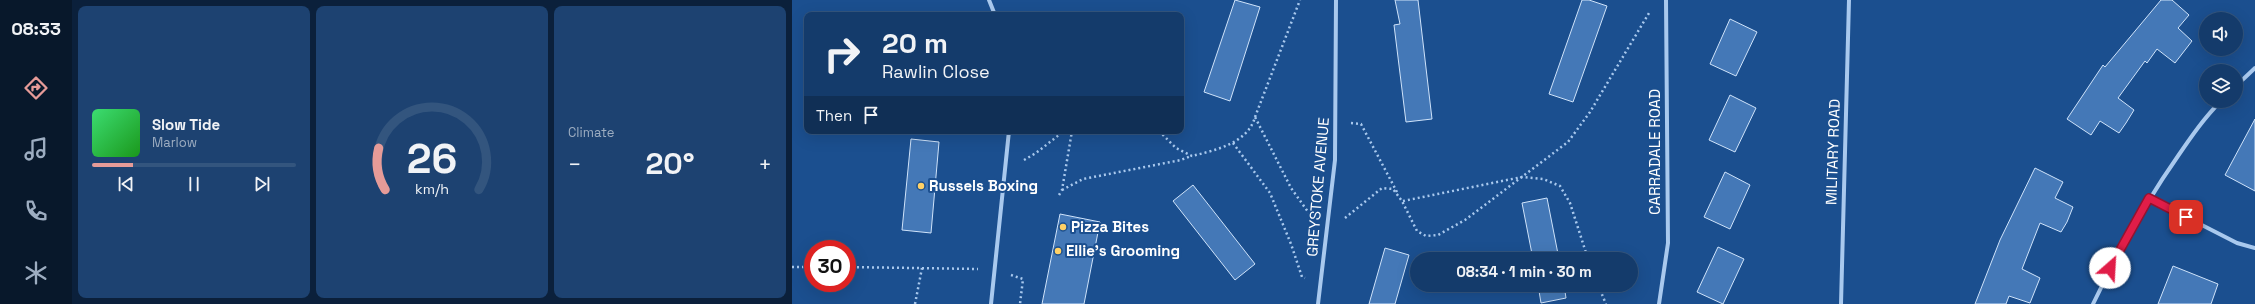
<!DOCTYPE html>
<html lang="en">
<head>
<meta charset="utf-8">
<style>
  :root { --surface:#143b6b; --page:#1d4271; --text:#f1f3f6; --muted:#9dadc1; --line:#33557e; --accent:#e69b98 }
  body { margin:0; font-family:"Space Grotesk",sans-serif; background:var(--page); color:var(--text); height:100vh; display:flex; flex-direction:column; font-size:15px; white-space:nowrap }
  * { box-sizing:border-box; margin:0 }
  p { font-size:13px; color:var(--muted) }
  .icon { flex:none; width:22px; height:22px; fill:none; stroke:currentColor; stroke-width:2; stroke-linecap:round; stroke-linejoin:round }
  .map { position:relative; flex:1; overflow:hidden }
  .panel { display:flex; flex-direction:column; gap:6px; padding:6px; background:#0b203b; width:720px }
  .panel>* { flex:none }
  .banner { position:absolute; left:12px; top:12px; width:380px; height:122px; border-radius:8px; box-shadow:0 4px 16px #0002,0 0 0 1px var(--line); background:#143b6b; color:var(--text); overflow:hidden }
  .controls { position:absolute; left:1407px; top:12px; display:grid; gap:8px }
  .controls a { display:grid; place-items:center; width:44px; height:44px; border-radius:50%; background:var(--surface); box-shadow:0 4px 16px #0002,0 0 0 1px var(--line); font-size:20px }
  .speed { position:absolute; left:12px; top:240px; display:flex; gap:8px; font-size:20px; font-weight:700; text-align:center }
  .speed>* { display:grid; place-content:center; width:52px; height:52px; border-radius:50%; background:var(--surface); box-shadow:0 4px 16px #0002,0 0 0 1px var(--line); line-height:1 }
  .speed .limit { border:6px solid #d22; background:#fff; color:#111 }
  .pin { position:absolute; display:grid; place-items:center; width:34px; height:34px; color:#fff; margin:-17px; border-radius:8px; box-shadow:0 2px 6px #0006 }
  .me { position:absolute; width:44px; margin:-22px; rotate:26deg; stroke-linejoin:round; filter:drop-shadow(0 0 3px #0008) }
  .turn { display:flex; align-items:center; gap:14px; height:84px; padding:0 12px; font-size:18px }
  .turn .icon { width:52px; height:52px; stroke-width:2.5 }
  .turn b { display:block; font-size:28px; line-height:34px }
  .then { display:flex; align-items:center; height:38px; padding:0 12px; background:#0003; gap:8px; font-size:15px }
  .big { font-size:30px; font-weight:800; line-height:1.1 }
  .panel .card { flex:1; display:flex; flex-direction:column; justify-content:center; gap:6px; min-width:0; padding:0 14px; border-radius:8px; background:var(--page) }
  .panel .dial { align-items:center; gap:0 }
  .dial svg { height:104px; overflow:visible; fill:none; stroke:var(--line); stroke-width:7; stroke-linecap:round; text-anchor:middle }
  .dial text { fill:var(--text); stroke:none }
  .song { display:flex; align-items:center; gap:12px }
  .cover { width:48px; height:48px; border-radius:6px; background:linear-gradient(135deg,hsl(140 70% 55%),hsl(120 70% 35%)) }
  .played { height:4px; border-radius:2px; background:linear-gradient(90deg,var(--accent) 20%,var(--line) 20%) }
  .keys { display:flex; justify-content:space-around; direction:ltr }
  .heat { display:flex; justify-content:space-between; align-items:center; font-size:22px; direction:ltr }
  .panel .tiles { flex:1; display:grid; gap:6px; grid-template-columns:repeat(3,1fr) }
  .trip { position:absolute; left:618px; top:252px; width:228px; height:40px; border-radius:20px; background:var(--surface); box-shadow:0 4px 16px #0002,0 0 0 1px var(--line); font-weight:800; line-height:40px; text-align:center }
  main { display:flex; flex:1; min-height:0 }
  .menu { display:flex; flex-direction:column; width:72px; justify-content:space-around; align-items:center; background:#08182b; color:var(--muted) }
  .menu .icon { width:28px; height:28px }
  .menu .on { color:var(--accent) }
  .menu b { font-size:18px; color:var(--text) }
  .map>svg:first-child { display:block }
</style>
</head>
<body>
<main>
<nav class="menu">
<b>08:33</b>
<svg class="icon on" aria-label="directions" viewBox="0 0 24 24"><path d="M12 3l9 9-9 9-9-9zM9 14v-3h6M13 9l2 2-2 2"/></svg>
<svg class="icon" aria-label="music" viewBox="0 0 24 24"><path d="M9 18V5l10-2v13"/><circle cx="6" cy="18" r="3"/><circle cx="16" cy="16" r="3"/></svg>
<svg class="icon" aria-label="phone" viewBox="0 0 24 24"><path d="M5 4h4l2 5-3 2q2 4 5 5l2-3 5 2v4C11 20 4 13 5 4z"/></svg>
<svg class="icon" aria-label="climate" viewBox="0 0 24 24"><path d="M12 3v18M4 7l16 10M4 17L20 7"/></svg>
</nav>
<section class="panel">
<div class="tiles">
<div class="card">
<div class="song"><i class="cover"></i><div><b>Slow Tide</b><p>Marlow</p></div></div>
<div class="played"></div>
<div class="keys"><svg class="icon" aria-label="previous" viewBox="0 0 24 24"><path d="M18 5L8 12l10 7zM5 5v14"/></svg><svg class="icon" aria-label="pause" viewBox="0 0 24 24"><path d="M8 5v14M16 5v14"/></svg><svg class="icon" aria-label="next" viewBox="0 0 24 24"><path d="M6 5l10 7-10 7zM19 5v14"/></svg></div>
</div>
<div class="card dial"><svg viewBox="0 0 100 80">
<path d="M14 69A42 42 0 1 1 86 69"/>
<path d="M14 69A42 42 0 0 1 9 37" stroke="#e69b98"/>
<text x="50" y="56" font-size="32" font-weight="700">26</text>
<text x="50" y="72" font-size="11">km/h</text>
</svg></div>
<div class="card"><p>Climate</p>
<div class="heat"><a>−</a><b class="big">20°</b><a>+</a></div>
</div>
</div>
</section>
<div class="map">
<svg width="1463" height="304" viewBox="0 0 1463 304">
  <rect width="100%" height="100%" fill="#1b4f8f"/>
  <!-- building -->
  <g fill="#4478b7" stroke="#cfe3fa">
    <polygon points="443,0 468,7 438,101 412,92"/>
    <polygon points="603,0 626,0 640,119 614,122 602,25 608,24"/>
    <polygon points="790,0 797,0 815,6 781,102 757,94"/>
    <polygon points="1369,0 1380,0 1397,15 1386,28 1400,41 1383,63 1365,49 1355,63 1353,61 1326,98 1342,110 1334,123 1327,133 1308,121 1299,135 1275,119 1311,65 1313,67"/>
    <polygon points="938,19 965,32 944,76 918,64"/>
    <polygon points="938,95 964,108 943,152 917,140"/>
    <polygon points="1463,119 1463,191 1433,175"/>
    <polygon points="119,139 147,142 139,233 110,230"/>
    <polygon points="1243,168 1271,182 1263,198 1281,207 1275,222 1269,232 1248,223 1230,269 1248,278 1238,303 1217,296 1214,304 1183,304 1208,240"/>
    <polygon points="933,172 958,185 938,229 912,217"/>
    <polygon points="401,185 463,264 443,280 381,201"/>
    <polygon points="755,198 767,259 741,259 730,203"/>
    <polygon points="268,214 308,222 292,304 250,304"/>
    <polygon points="926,247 952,259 931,304 905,292"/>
    <polygon points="593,248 617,255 603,304 577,304"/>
    <polygon points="1381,266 1426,284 1419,304 1366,304"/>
    <polygon points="746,285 772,285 774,298 749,303"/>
  </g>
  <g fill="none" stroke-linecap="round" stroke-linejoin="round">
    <!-- path -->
    <g stroke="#a9c9ee" stroke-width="2.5" stroke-dasharray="2 3" stroke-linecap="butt">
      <polyline points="463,117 508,0"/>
      <polyline points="559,123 569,124 606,194"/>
      <path d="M367 131 384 148 400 156C424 150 456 143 463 117L499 188 519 216"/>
      <polyline points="441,143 478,193 499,244 510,277 513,278"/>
      <polyline points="232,160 244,153 272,131"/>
      <polyline points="270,190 291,179 389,160 399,156"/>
      <polyline points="267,195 270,190 280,131"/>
      <polyline points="611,201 730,177 751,179 768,186 778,203 796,259"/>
      <polyline points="553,218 590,188 601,189 610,201 625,231 634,236 646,235 673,220 776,142 798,112 857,13"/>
      <polyline points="0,267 21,267"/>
      <polyline points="55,267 186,269"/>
      <polyline points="219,275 231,279 228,304"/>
      <polyline points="806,285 814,304"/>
      <polyline points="123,304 130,268"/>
    </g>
    <!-- minor -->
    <g stroke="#a9c9ee" stroke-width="4">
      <polyline points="197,0 203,15"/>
      <polyline points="1444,86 1463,68"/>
      <polyline points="1357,198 1445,243 1463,248"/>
      <polyline points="199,304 217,131"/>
      <polyline points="526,304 543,160 544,0"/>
      <polyline points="867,304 876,243 874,0"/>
      <polyline points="1049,304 1057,0"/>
      <path d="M1301 304C1326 252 1353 203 1386 156 1399 137 1412 118 1429 101"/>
    </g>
  </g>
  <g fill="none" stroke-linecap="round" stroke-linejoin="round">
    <!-- route casing -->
    <g stroke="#92132f" stroke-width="10">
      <polyline id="route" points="1318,268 1357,198 1394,217"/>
    </g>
    <!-- route -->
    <use href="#route" stroke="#e11d48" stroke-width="7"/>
  </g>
  <!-- markers -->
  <g fill="#ffd166" stroke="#1b4f8f" stroke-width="1.5">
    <circle cx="129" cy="186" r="4"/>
    <circle cx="271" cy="227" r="4"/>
    <circle cx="266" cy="251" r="4"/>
  </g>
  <g text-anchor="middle" stroke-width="4" stroke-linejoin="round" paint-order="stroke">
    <!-- street labels -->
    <g font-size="15" fill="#fff" stroke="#1b4f8f">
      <text transform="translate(863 152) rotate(-90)" y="5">CARRADALE ROAD</text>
      <text transform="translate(1041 152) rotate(-88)" y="5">MILITARY ROAD</text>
      <text transform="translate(526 187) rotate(-85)" y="5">GREYSTOKE AVENUE</text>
    </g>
    <!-- poi labels -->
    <g font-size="15" font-weight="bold" fill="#fff" stroke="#1b4f8f" text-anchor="start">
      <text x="137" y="191">Russels Boxing</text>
      <text x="279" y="232">Pizza Bites</text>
      <text x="274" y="256">Ellie's Grooming</text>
    </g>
  </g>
</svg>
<div class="controls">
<a><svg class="icon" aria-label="sound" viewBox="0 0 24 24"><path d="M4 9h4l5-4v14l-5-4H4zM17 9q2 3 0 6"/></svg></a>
<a><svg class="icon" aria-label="layers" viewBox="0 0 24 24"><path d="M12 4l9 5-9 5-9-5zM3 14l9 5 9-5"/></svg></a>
</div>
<div class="speed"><div class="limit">30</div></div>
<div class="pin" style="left:1394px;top:217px;background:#d93025"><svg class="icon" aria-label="arrive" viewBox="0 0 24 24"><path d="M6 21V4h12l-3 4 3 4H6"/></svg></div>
<svg class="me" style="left:1318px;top:268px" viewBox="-20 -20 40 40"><circle r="19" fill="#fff"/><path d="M0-13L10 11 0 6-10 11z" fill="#e11d48"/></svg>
<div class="trip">08:34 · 1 min · 30 m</div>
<div class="banner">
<div class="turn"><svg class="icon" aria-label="right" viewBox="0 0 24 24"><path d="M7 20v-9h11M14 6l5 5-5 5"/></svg><div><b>20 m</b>Rawlin Close</div></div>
<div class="then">Then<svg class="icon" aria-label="arrive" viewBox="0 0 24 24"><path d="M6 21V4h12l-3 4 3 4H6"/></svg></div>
</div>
</div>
</main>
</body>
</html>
